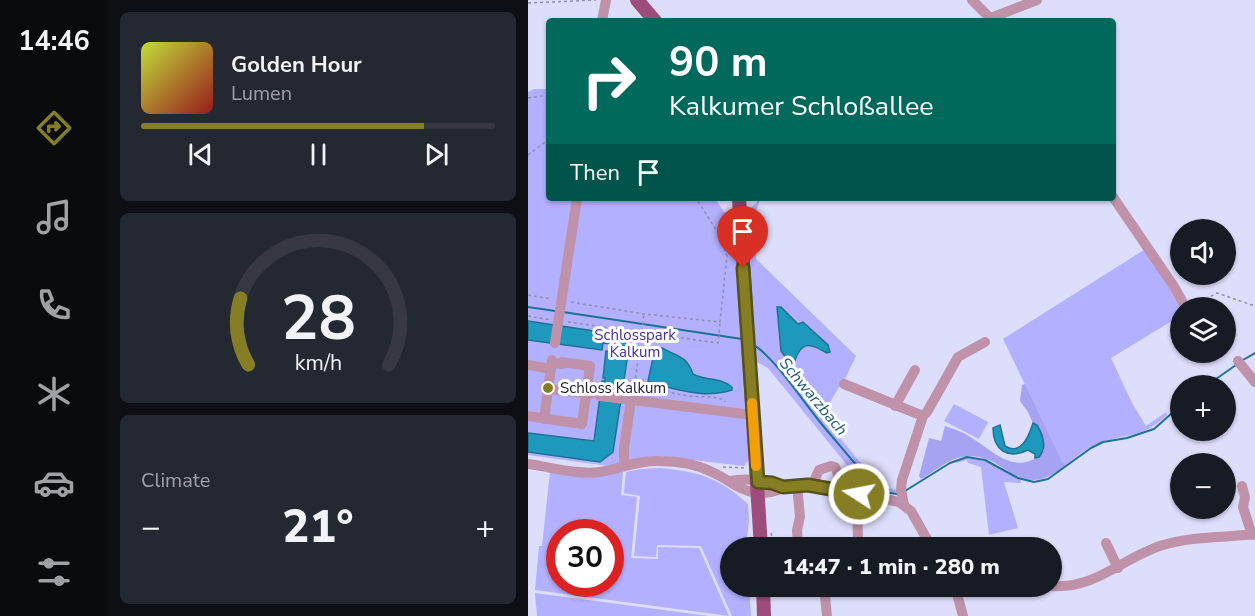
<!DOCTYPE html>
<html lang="en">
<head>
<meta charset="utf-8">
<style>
  :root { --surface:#171b24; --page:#242831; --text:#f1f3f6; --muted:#9ea1a6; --line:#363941; --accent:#857e25 }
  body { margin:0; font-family:"Nunito Sans",sans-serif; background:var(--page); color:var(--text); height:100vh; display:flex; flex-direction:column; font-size:22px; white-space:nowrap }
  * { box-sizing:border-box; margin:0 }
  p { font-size:20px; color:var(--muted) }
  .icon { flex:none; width:33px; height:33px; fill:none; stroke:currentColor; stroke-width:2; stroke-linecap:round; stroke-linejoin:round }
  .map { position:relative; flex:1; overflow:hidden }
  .details { display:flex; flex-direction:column; gap:12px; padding:12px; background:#0d0f14; width:420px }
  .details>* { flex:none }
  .hud { position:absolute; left:18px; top:18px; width:570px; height:183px; border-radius:6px; box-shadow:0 2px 4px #0004; background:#00695c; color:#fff; overflow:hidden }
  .buttons { position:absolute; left:642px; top:219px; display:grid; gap:12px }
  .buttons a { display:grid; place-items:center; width:66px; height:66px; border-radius:50%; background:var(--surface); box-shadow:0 2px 4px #0004; font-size:30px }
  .speed { position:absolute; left:18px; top:519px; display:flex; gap:12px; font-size:30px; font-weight:700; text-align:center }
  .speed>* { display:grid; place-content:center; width:78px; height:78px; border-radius:50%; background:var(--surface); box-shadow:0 2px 4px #0004; line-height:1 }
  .speed .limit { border:9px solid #d22; background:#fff; color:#111 }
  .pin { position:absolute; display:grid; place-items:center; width:51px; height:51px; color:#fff; margin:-62px -26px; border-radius:50% 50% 50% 0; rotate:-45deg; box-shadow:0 0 6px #0007 }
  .pin .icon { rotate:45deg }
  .me { position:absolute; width:66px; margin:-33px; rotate:281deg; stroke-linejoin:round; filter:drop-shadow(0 0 4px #0008) }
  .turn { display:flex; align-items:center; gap:21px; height:126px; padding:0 24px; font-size:27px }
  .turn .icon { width:78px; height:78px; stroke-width:2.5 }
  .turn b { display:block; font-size:42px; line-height:51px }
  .then { display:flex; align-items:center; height:57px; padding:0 24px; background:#0003; gap:12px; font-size:22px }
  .big { font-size:45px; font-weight:800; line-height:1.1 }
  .details .card { flex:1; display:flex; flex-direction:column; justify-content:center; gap:9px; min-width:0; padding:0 21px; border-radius:9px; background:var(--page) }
  .details .dial { align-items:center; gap:0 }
  .dial svg { height:156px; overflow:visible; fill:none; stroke:var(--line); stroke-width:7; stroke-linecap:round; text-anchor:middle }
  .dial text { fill:var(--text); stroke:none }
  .song { display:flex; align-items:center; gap:18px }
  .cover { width:72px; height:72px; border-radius:9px; background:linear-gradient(135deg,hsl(70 70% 55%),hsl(0 70% 35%)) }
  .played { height:6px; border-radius:3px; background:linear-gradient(90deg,var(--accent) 80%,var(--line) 80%) }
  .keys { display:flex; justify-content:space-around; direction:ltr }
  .heat { display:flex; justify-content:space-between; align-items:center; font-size:33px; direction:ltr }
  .trip { position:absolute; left:192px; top:537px; width:342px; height:60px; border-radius:30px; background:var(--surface); box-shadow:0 2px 4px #0004; font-weight:800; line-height:60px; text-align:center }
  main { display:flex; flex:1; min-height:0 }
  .tab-bar { display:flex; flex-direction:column; width:108px; justify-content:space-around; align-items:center; background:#090b0e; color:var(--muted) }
  .tab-bar .icon { width:42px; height:42px }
  .tab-bar .selected { color:var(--accent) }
  .tab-bar b { font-size:27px; color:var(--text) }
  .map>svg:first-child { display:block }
</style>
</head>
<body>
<main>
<nav class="tab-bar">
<b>14:46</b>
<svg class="icon selected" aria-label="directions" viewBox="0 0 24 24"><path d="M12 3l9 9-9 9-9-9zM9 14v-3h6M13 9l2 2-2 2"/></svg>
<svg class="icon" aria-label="music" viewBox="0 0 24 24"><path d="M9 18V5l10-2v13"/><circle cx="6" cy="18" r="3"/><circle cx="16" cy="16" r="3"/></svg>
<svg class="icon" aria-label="phone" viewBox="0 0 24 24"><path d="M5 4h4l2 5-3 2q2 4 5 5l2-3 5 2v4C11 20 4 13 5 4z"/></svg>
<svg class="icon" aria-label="climate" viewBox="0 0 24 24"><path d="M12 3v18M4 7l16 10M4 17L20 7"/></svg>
<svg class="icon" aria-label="car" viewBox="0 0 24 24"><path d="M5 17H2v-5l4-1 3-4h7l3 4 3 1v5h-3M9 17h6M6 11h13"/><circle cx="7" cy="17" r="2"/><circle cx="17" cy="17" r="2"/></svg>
<svg class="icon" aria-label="filters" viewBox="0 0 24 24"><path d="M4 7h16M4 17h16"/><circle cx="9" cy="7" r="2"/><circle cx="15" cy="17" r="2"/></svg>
</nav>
<section class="details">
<div class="card">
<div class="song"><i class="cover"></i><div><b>Golden Hour</b><p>Lumen</p></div></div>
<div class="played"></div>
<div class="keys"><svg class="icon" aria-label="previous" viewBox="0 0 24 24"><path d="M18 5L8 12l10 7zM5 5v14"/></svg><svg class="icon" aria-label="pause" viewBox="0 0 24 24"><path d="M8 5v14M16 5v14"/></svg><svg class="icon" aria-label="next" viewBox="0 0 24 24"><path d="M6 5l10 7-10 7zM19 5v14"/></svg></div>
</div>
<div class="card dial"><svg viewBox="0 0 100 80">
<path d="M14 69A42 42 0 1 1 86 69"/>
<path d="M14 69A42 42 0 0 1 10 35" stroke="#857e25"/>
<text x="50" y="56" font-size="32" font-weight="700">28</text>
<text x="50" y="72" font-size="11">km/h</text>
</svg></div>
<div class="card"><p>Climate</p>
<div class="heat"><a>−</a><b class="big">21°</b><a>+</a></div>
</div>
</section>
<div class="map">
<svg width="727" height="616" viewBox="0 0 727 616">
  <rect width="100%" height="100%" fill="#ddddfc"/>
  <!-- green -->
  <g fill="#b2b0ff" fill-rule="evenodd">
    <polygon points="6,89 21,89 21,198 187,198 208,231 222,458 216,466 165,460 109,459 81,466 0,455 0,92"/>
    <path d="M233 198 225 218 228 259 328 356 313 387H311L294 416 350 484 354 487 371 490V493L347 492 331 487V483L320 481 323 470 240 368 229 362 218 213ZM249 307 255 309 271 324 301 346 302 352C283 344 273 339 266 363 256 343 249 330 249 307Z"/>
    <path d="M619 248 652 308V316L583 358 604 403 618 426 638 412 639 415C612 439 605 432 574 442 561 446 549 456 538 465L534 461 475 339Z"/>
    <polygon points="426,404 460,422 451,439 416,421"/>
    <polygon points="439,457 457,461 493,479 493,483 476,482 490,528 461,535 453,467 440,463 439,460 428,463 427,461"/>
    <path d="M132 468C171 472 190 477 220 504L221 520 218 547 202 548V586L221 587 223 616H204L173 546 129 545 128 557 106 556 112 496 96 493 98 472 113 469Z"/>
    <path d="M95 471 93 495 109 497 103 558 130 559V547L171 548 201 616 7 590 11 546H14L22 472ZM32 532H82V584H32Z"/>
    <polygon points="7,593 181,616 9,616"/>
  </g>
  <!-- forest -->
  <path fill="#a6a3f2" d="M497 384 534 461 538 465C487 506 480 449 434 457 420 459 406 472 393 479L391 476 401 438 413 441 417 426C424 429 433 431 439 435 464 449 486 478 515 453L516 448 500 412 492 401 494 385Z"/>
  <!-- water -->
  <g fill="#1f98be" stroke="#1e7292" stroke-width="1.5">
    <path d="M249 307H253L270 324 275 322 300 345 302 352 299 353C281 342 273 341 266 363L261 362 253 351Z"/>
    <polygon points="0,321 93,335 101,347 85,452 72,462 0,452 0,433 66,441 74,381 77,381 77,378 75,378 78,351 82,352 83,344 75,343 74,350 0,340"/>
    <path d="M134 348C150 357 158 355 165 374 177 381 193 377 204 387V390C181 397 165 393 143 388 134 386 128 385 120 381L127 349Z"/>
    <path d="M505 423 509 425C515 435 520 447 511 457L507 458V454L500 450C480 460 465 450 465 428L472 425 477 446C493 456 501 436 505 423Z"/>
  </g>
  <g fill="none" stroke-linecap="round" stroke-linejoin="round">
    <!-- stream -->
    <g stroke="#1e7292" stroke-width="2">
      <polyline points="0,307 27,311"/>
      <polyline points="35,312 214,339"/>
      <path d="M224 344C245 355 276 403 292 422 310 444 329 465 346 487L355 492 369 494"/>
      <polyline points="715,360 727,353"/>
      <polyline points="678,386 708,365"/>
      <polyline points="377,491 422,463 439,457 457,460 490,478 506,482 520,479 563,448 575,442 599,438 626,429 652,406"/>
    </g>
    <!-- path -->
    <g stroke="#908fa9" stroke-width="1.5" stroke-dasharray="3 3" stroke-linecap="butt">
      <polyline points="0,3 68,0"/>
      <polyline points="0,98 21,95"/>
      <polyline points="0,155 21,139"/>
      <polyline points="0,295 23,299"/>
      <polyline points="43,302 116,314 192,322 199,256 192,236 168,198"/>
      <polyline points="667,305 689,293 727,306"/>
      <polyline points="0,316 23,320"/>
      <polyline points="40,322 190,343 192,323"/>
      <path d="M107 380H117L119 386C134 391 147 394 162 396 174 398 184 395 196 400L197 402"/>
      <polyline points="106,390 116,314"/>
      <polyline points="195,467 217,468"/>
      <polyline points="243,533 246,548"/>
    </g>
    <!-- minor -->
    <g stroke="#bf92aa" stroke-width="10">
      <polyline points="444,0 465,21"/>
      <polyline points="463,18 509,0"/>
      <polyline points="74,21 78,0"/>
      <polyline points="585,197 645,285 658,308"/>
      <polyline points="27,343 49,198"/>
      <polyline points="710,361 727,382"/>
      <polyline points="0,365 23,369"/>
      <polyline points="316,384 395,416"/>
      <polyline points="20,389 63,394"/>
      <polyline points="72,396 225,415"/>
      <polyline points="367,406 387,370"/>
      <polyline points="0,416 54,424 62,366 34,362 34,364 24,363"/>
      <polyline points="16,419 24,360"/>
      <path d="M0 464C23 467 49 475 72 472 92 469 110 460 131 461 148 461 168 464 184 472 202 480 208 489 228 493 245 495 256 485 272 485 299 484 343 497 371 502L383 511 404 548"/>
      <polyline points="96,466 96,448 103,400"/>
      <path d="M202 481C216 478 242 480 255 487"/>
      <polyline points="269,485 272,517 269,530 270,548"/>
      <polyline points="284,486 291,470 303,466 307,467 310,474 310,490"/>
      <polyline points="714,486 717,497 715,507 724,535"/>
      <polyline points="376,505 373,490 374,480 395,416 399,412 430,357 457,342"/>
      <polyline points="330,538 329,505 331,494"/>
      <polyline points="578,543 590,568"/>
      <polyline points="296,586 299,616"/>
      <polyline points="427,586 435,616"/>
      <path d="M524 586C569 589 595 557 635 545 665 536 696 538 727 534"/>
    </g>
    <!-- major -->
    <g stroke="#9c4d7c" stroke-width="14">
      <polyline points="109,0 127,21"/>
      <polyline points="211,198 233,548"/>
      <polyline points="235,586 236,616"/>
    </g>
  </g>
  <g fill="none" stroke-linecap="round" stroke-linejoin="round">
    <!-- route casing -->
    <g stroke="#565218" stroke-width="15">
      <polyline id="route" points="215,268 230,482 244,483 255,487 280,485 331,494"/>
    </g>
    <!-- route -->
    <use href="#route" stroke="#857e25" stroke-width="10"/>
    <!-- slow -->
    <polyline stroke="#f59e0b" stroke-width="10" points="224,403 228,466"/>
  </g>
  <!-- markers -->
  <circle fill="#857e25" stroke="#fff" stroke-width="2" cx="20" cy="388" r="6"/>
  <g text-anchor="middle" stroke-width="6" stroke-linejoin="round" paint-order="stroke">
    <!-- park labels -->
    <g font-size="15" fill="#442d9d" stroke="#fff">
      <text x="107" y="340">Schlosspark<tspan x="107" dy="17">Kalkum</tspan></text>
    </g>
    <!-- poi labels -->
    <g font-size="15" fill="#1a192b" stroke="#fff" text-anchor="start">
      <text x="32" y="393">Schloss Kalkum</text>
    </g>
    <!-- water labels -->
    <g font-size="16" font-style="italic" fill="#1e596e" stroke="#fff">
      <text transform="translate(286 396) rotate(50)" y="6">Schwarzbach</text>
    </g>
  </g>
</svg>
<div class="buttons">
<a><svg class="icon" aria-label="sound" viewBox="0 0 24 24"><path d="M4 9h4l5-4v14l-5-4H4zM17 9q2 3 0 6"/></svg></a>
<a><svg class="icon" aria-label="layers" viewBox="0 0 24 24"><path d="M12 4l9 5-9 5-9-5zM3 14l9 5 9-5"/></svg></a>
<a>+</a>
<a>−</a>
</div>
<div class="speed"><div class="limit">30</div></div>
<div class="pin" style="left:215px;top:268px;background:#d93025"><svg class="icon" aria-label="arrive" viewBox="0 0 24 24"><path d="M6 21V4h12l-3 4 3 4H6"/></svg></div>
<svg class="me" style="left:331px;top:494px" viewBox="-20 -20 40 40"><circle r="17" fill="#857e25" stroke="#fff" stroke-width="3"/><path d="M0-11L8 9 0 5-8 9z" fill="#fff"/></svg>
<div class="trip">14:47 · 1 min · 280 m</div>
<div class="hud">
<div class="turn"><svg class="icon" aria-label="right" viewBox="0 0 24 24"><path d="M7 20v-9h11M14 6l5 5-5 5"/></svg><div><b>90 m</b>Kalkumer Schloßallee</div></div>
<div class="then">Then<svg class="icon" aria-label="arrive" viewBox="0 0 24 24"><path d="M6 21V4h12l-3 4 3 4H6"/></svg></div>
</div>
</div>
</main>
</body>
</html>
